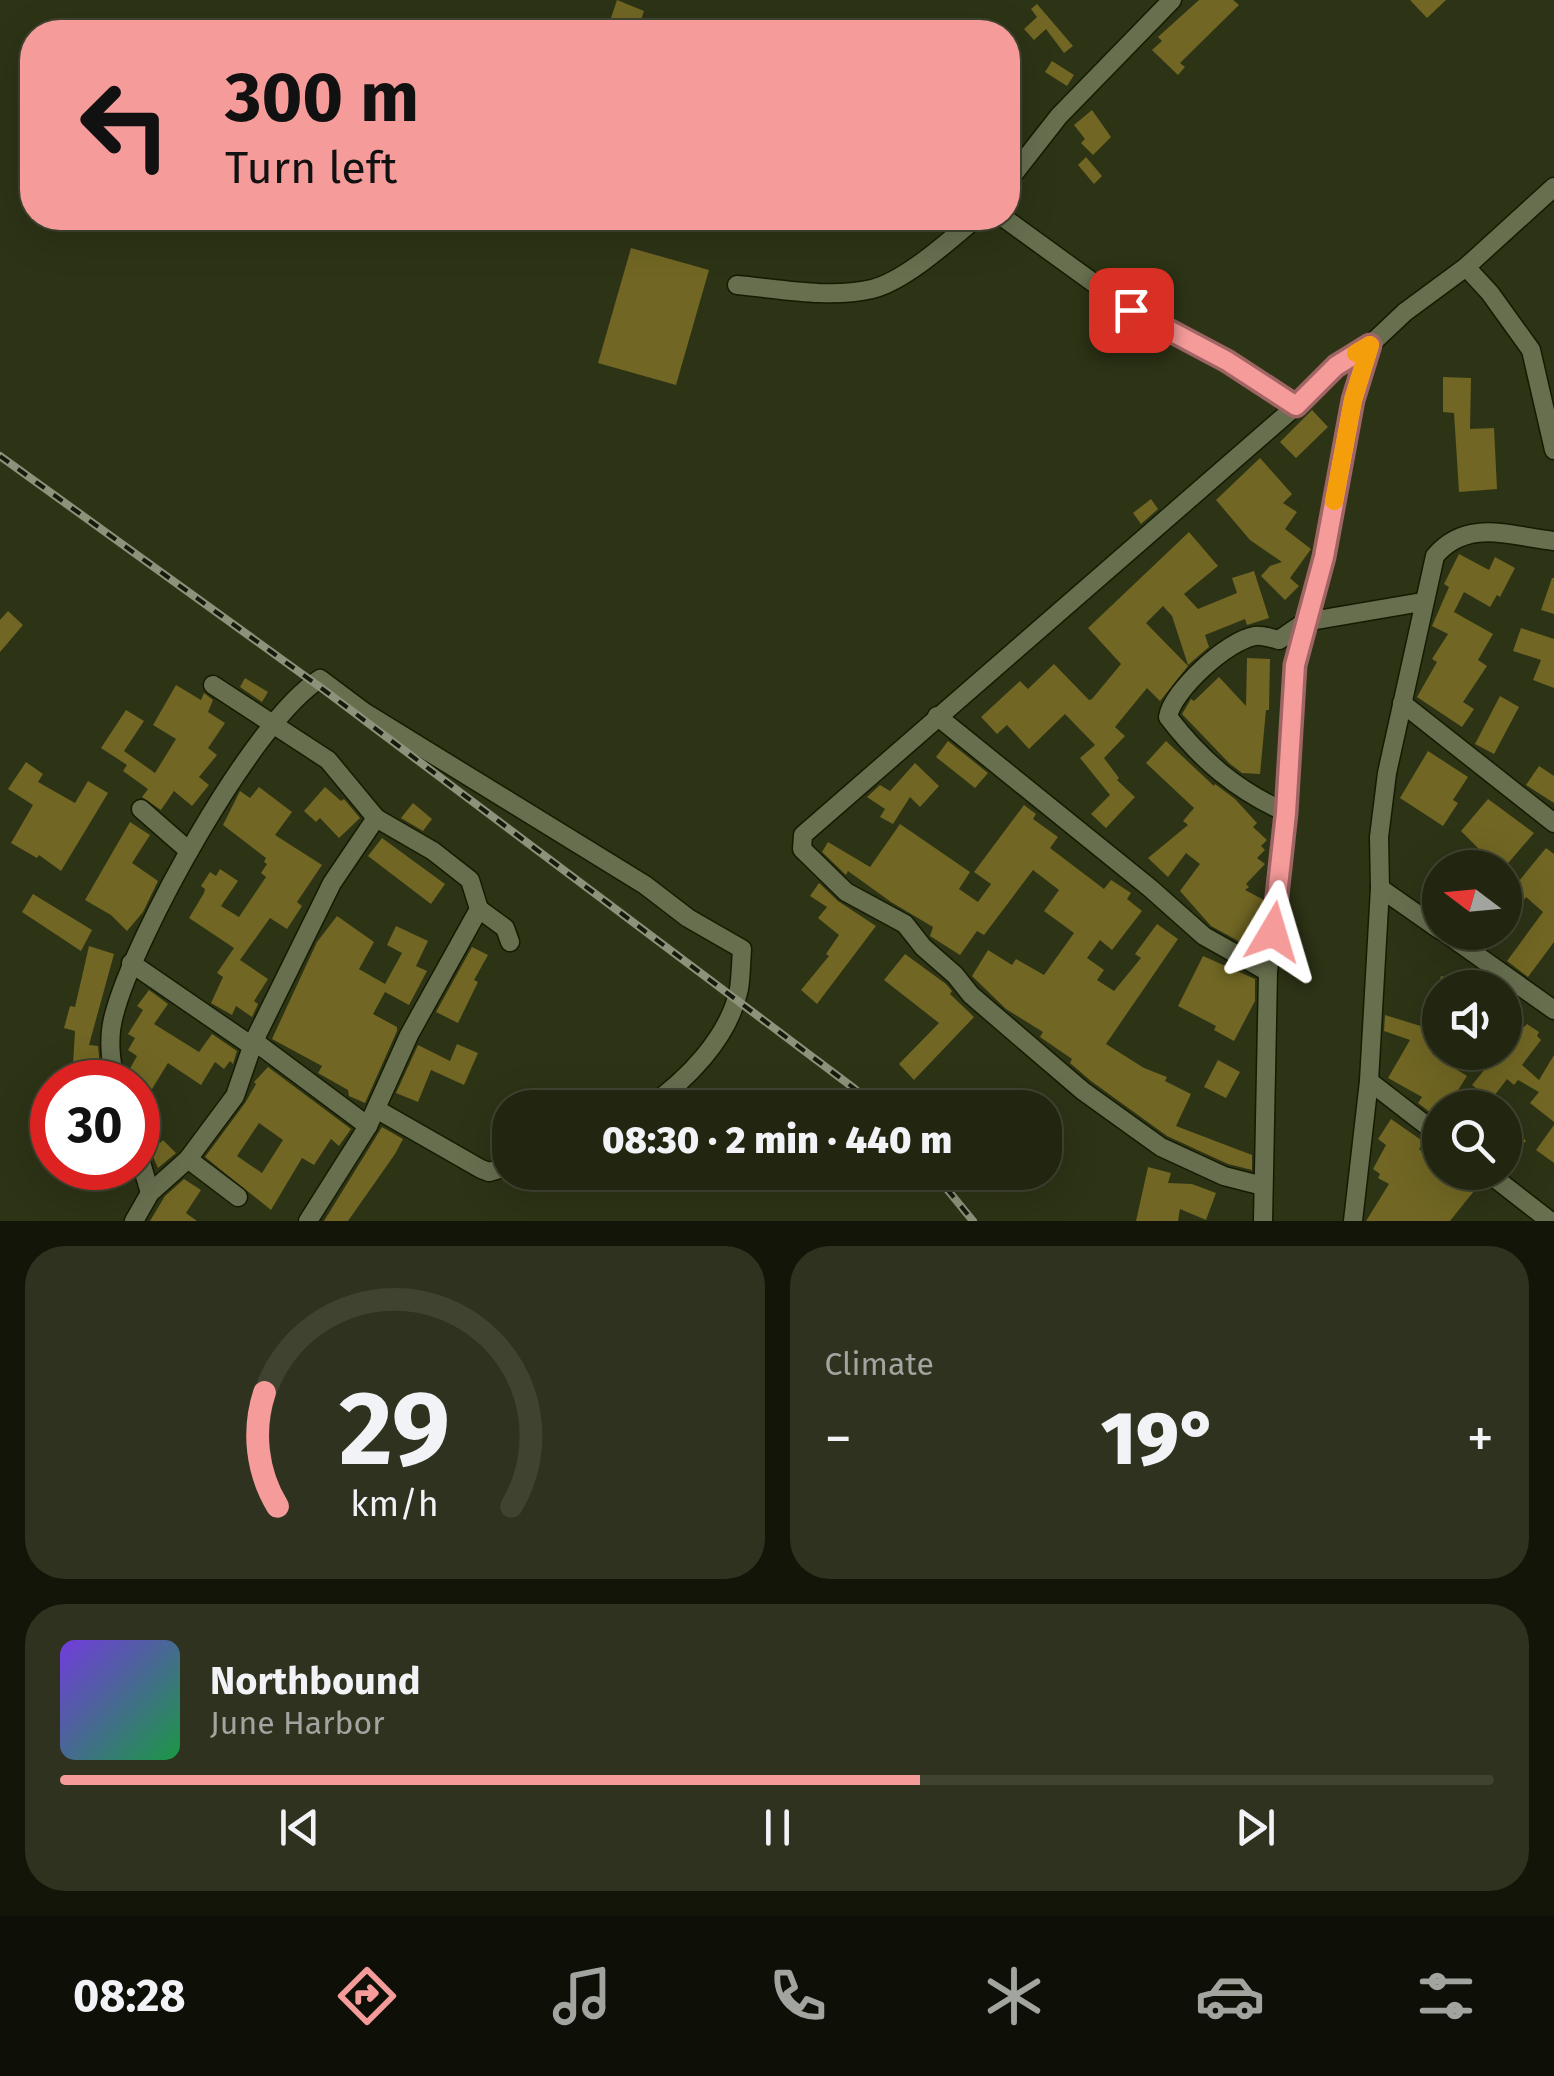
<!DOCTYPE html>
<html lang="en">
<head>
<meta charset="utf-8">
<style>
  :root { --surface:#222610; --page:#2e321e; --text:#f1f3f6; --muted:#a2a59f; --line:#3f4330; --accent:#f59b9a }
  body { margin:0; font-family:"Fira Sans",sans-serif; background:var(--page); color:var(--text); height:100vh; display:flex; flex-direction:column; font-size:38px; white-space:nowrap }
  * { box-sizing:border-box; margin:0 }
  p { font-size:32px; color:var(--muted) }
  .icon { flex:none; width:55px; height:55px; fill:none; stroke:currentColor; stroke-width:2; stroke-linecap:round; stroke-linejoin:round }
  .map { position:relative; height:1221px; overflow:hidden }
  .details { display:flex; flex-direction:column; gap:25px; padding:25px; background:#131509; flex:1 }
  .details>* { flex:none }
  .hud { position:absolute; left:20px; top:20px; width:1000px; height:210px; border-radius:40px; box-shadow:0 10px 40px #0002,0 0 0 2px var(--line); background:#f59b9a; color:#111; overflow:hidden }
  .needle { width:65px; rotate:286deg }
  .controls { position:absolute; left:1422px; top:850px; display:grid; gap:20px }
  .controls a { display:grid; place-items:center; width:100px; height:100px; border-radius:50%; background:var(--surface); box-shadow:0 10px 40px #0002,0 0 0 2px var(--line); font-size:50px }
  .speed { position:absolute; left:30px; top:1060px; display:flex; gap:20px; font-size:50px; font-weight:700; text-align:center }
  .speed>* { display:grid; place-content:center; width:130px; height:130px; border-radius:50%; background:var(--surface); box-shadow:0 10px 40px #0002,0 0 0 2px var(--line); line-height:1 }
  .speed .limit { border:15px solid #d22; background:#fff; color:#111 }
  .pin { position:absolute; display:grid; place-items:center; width:85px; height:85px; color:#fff; margin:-42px; border-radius:20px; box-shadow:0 5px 15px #0006 }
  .me { position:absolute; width:110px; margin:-55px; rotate:7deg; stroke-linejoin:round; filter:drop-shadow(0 0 8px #0008) }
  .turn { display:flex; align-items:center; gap:35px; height:210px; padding:0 40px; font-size:45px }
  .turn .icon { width:130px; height:130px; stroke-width:2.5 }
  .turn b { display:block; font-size:70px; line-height:85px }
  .big { font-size:75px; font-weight:800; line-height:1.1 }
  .details .tile { flex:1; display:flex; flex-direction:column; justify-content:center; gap:15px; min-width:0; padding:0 35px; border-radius:40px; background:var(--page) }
  .details .dial { align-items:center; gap:0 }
  .dial svg { height:260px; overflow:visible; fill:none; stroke:var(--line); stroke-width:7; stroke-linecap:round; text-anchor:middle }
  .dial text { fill:var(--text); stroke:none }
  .song { display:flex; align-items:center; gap:30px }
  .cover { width:120px; height:120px; border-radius:15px; background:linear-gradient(135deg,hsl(260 70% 55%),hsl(140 70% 35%)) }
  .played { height:10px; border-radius:5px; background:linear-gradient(90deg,var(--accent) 60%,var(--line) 60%) }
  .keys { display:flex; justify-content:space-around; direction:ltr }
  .heat { display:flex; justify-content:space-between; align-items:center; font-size:55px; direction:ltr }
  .details .tiles { flex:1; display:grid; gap:25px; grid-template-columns:1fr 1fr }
  .tile:last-child { grid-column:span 2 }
  .trip { position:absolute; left:492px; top:1090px; width:570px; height:100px; border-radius:40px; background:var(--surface); box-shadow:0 10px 40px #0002,0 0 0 2px var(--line); font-weight:800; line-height:100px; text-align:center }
  .tabs { display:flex; height:160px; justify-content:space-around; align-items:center; background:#0e0f06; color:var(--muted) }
  .tabs .icon { width:70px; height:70px }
  .tabs .on { color:var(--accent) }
  .tabs b { font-size:45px; color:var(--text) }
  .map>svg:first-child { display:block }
</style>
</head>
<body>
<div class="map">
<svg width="1554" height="1221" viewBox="0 0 1554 1221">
  <rect width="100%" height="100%" fill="#2d3315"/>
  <!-- building -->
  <g fill="#716623" fill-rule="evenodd">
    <polygon points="617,0 644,11 637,32 609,24"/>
    <polygon points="1199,0 1233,0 1239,5 1180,63 1185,67 1178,75 1152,50 1162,41 1158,37"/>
    <polygon points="1410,0 1446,0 1427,18"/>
    <polygon points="1037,4 1073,46 1064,53 1046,29 1034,40 1024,29 1037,17 1031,9"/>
    <polygon points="1052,61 1074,75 1067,86 1045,72"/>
    <polygon points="1092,110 1111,137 1093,155 1081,143 1085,139 1074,125"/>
    <polygon points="1086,157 1102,176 1094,184 1078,165"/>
    <polygon points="593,218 625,218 626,224 595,228"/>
    <polygon points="631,248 709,270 676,385 598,363"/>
    <polygon points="1443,377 1471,378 1470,429 1494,428 1497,489 1459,492 1454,413 1443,412"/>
    <polygon points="1312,410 1328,427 1296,458 1280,442"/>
    <polygon points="1260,458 1292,494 1283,503 1297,512 1285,529 1311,549 1290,578 1299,586 1285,600 1261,576 1270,566 1282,562 1250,540 1216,500"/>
    <polygon points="1151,499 1158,509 1141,524 1133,513"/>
    <polygon points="1189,532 1218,566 1184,594 1198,609 1237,593 1232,578 1254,571 1269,618 1247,625 1245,619 1205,635 1209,647 1188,665 1172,616 1163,606 1146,623 1188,666 1160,701 1147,688 1115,727 1125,736 1104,758 1119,778 1117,780 1135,797 1106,828 1091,814 1110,795 1080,758 1095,745 1065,714 1029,749 1007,725 997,734 981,717 1020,681 1028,689 1054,664 1089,700 1092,699 1121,664 1088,628"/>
    <polygon points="1459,554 1489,570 1495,557 1515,568 1500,597 1497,595 1490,607 1464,592 1454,612 1493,634 1478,660 1487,666 1463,702 1474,709 1462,727 1417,697 1437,662 1432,659 1448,634 1432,626 1449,587 1444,584"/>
    <polygon points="1552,578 1554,578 1554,614 1541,610"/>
    <polygon points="8,611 23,625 0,652 0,620"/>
    <polygon points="1521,628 1554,639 1554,688 1533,680 1541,660 1513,651"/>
    <polygon points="1247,658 1270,659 1269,710 1266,710 1260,774 1242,773 1229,763 1182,714 1191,699 1194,701 1219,677 1246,706"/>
    <polygon points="245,678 268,692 262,702 240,687"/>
    <polygon points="176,685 201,700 204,693 213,700 208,712 225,723 208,748 217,755 199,777 209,785 192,806 174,791 161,810 142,797 148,789 123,771 127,765 101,748 126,710 144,721 124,751 155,773 176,739 153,725"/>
    <polygon points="1500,696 1519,707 1494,754 1475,744"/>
    <polygon points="948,741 988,773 975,788 936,757"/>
    <polygon points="1166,741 1214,786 1215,784 1235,799 1257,823 1253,827 1267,840 1261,846 1265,850 1257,858 1265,864 1246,884 1249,887 1245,890 1264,900 1251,948 1211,926 1180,891 1200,864 1186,853 1168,877 1148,858 1188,825 1183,821 1194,808 1146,763"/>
    <polygon points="1428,751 1468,777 1453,800 1458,803 1443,826 1400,798"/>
    <polygon points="26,762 43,774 38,782 75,803 88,781 108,793 61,871 39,855 37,858 11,843 33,805 8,789"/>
    <polygon points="915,763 939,786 920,807 910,797 893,824 880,817 885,809 867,797 880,785 890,791"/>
    <polygon points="1539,766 1554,776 1554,803 1526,785"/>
    <polygon points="259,787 292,812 275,835 322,865 297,902 302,906 287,929 270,918 240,960 268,979 254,1001 258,1004 252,1017 236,1006 232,1015 211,1003 223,977 217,973 234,948 189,918 204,893 205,889 201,886 210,872 216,876 220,869 238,881 221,906 239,917 266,877 261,873 267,864 264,862 266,858 223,825 240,791 250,798"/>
    <polygon points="325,787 341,801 344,799 360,818 339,838 320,818 316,822 304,811"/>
    <polygon points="1488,799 1534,833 1504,868 1498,868 1461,831"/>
    <polygon points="413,803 432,819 423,831 401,818"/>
    <polygon points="1024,805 1036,814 1033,819 1058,837 1050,848 1104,889 1111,880 1131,893 1127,899 1142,911 1112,950 1100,940 1087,958 1104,970 1097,980 1114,991 1141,958 1135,954 1157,924 1178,939 1106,1044 1144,1068 1167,1077 1165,1081 1191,1094 1176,1126 1252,1155 1252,1170 1228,1164 1167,1136 1091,1081 1070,1063 1072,1059 1040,1037 1043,1032 1006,1009 972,976 988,950 1012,965 1016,959 1044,975 1074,933 1044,911 1059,890 1033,870 984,935 977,931 960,955 930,936 933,927 891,902 848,871 846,875 822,852 828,842 870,867 900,824 970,872 959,889 978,902 991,884 974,872"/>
    <polygon points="130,822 150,835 132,863 158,881 143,912 127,931 111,915 85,900"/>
    <polygon points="382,838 445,884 431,904 368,856"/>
    <polygon points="1546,848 1554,854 1554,942 1528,977 1507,961 1543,912 1526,897 1505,925 1505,898"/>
    <polygon points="1440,875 1440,914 1422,901"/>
    <polygon points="819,883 838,901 876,926 817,1004 801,990 829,956 826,954 839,935 818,918 827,907 810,896"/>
    <polygon points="33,894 92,930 81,951 22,912"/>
    <polygon points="337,916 374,942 359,969 385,984 402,953 387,945 396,926 428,941 416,966 427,971 409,1005 385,992 373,1014 397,1027 397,1031 365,1103 349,1096 348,1090 318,1073 322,1066 272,1039 317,942"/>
    <polygon points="1466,932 1500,932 1488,948"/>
    <polygon points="89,946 114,954 89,1045 98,1046 100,1066 73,1065 75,1031 64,1028 70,1006 75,1007"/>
    <polygon points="472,947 488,955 474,980 478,982 458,1023 436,1012"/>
    <polygon points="905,954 946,984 952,991 950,994 974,1017 914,1080 899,1064 939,1023 884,980"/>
    <polygon points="1203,956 1255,979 1255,1001 1234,1041 1214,1030 1216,1026 1178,1006"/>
    <polygon points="1441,976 1471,984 1471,988 1438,988"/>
    <polygon points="149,990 168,1004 154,1024 199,1052 212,1034 237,1051 233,1064 230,1061 224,1069 215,1062 201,1085 168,1063 152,1089 127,1074 137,1056 128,1050 135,1038 128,1034 143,1010 137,1006"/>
    <polygon points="1437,992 1440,993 1440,1040 1432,1054 1467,1076 1447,1108 1440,1108 1440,1120 1418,1103 1422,1097 1388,1078 1410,1040 1384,1031 1385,1015 1427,1028"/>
    <polygon points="1520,1024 1524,1027 1527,1024 1539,1032 1537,1036 1541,1040 1522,1065 1539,1080 1554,1055 1554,1122 1530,1103 1539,1092 1518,1080 1514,1085 1507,1079 1491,1100 1472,1085 1499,1052 1505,1052 1505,1044"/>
    <polygon points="457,1044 478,1053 464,1085 431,1070 418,1102 396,1093 418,1045 450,1061"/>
    <polygon points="1218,1060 1240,1072 1226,1098 1204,1087"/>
    <path d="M268 1067 351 1129 339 1146 331 1139 314 1165 302 1158 271 1210 205 1157 245 1103 256 1084 254 1082ZM259 1123 283 1140 262 1173 237 1156Z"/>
    <polygon points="1505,1118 1526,1141 1505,1160"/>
    <polygon points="1391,1119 1424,1142 1419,1149 1440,1165 1440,1172 1450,1173 1474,1191 1450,1221 1366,1221 1389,1184 1378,1178 1380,1174 1373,1169 1386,1145 1378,1139"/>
    <polygon points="1554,1125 1554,1163 1536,1150"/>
    <polygon points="382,1127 403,1139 395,1154 348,1221 324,1221"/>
    <polygon points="154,1136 160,1143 163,1140 176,1153 158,1168 147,1143"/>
    <polygon points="1148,1167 1171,1173 1168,1183 1192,1184 1216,1193 1206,1220 1180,1209 1178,1221 1136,1221"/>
    <polygon points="103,1168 126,1168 128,1183 105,1186"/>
    <polygon points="184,1179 201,1190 186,1213 197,1221 150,1221 165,1196"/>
  </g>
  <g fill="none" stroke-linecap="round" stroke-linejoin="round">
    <!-- minor casing -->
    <g stroke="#151b00" stroke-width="21">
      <g id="minor">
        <polyline points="1008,181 1059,116 1172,0"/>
        <polyline points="1004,218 1131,310 1227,361 1296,406"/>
        <polyline points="1466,267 1490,293 1531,350 1554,450"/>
        <path d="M737 285C781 289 829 299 872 289 905 281 950 240 976 218"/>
        <polyline points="213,685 328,760 376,818 332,883 254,1041 368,1126"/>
        <polyline points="1402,703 1554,823"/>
        <polyline points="937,716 1150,888 1204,936 1268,972"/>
        <polyline points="141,809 189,851"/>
        <path d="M1287 813C1236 790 1202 761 1168 717 1172 691 1228 640 1255 636 1262 635 1272 638 1279 640L1305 622 1422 602"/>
        <polyline points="1380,888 1440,930"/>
        <polyline points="479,909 505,928 510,942"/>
        <polyline points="1444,932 1554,1010"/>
        <polyline points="131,963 252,1046"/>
        <polyline points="1369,1081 1440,1136"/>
        <path d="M116 1082C110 1062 108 1036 114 1015 134 937 254 719 320 679L364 712 645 885 688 918 742 949C741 962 741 976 739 989 729 1038 686 1081 647 1108"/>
        <polyline points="376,1109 481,1169 489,1172 510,1166"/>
        <polyline points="138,1152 150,1193"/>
        <polyline points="188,1159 238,1197"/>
        <polyline points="1487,1172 1550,1221"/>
        <polyline points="1263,1186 1224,1176 1161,1147 1083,1091 971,995 955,975 923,947 905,924 846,892 802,849 803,835 1296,406 1336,366 1370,345 1405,312 1466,267 1554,187"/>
        <polyline points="134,1221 150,1193 188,1159 235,1096 254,1041"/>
        <polyline points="308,1221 368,1126 409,1035 479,909 470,880 433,851 376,818"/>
        <polyline points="1263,1221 1268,972 1287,813 1295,665 1324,557 1353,400 1370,345"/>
        <path d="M1353 1221 1369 1081 1380 888 1379 837 1387 773 1435 556C1467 518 1510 536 1554 541"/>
      </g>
    </g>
    <!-- minor -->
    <use href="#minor" stroke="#676f4f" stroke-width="18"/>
    <!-- rail casing -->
    <g stroke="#8d937b" stroke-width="8">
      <g id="rail">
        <polyline points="0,456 320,687 855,1089 874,1108"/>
        <polyline points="933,1172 973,1221"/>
      </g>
    </g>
    <!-- rail -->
    <use href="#rail" stroke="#16190c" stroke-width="4" stroke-dasharray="11" stroke-linecap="butt"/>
  </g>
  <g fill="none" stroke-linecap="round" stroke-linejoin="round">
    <!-- route casing -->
    <g stroke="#9f6564" stroke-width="25">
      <polyline id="route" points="1131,310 1227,361 1296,406 1336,366 1370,345 1353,400 1324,557 1295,665 1286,813 1273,932"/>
    </g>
    <!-- route -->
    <use href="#route" stroke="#f59b9a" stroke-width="18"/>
    <!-- slow -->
    <polyline stroke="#f59e0b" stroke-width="18" points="1334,501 1353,400 1370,345 1356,353"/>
  </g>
</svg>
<div class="controls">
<a><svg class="needle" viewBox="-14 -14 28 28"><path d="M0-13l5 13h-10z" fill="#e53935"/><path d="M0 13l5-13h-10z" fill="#a2a59f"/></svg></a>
<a><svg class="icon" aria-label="sound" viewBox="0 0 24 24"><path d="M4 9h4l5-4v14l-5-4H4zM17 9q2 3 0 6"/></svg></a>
<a><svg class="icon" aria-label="search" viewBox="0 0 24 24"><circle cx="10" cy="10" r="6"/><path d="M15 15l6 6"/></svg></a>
</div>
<div class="speed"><div class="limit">30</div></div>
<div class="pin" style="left:1131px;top:310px;background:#d93025"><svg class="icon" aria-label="arrive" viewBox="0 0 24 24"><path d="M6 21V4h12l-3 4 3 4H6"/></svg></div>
<svg class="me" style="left:1273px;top:932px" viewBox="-20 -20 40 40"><path d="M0-17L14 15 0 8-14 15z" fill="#f59b9a" stroke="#fff" stroke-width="4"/></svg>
<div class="trip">08:30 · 2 min · 440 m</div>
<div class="hud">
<div class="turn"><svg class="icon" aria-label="left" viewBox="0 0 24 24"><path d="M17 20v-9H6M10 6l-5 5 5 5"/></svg><div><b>300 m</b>Turn left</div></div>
</div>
</div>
<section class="details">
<div class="tiles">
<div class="tile dial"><svg viewBox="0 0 100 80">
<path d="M14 69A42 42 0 1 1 86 69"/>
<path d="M14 69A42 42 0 0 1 10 34" stroke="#f59b9a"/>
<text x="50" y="56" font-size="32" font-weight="700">29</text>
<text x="50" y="72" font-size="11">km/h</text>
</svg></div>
<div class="tile"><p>Climate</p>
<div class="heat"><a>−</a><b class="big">19°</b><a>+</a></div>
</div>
<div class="tile">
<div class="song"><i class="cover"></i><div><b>Northbound</b><p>June Harbor</p></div></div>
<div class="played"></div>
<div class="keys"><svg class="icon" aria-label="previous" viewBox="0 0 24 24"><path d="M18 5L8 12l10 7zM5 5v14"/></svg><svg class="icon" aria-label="pause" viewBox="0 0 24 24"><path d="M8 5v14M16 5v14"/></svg><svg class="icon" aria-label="next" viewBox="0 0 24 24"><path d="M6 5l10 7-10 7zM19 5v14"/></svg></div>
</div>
</div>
</section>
<nav class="tabs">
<b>08:28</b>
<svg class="icon on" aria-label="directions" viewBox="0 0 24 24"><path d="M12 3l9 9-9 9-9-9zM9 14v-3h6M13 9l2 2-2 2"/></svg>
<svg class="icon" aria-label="music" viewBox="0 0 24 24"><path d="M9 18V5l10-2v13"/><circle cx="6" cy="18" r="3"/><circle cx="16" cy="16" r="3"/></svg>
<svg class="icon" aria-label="phone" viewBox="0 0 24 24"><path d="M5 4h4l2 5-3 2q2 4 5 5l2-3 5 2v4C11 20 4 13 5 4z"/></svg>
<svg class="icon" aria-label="climate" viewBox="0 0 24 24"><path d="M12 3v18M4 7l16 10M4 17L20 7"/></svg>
<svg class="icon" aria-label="car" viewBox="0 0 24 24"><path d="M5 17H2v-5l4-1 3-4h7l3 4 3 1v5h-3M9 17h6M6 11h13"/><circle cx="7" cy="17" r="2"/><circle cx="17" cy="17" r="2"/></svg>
<svg class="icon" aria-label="filters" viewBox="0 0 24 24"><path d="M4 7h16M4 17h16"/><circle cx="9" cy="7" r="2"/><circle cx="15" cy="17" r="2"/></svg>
</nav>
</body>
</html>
